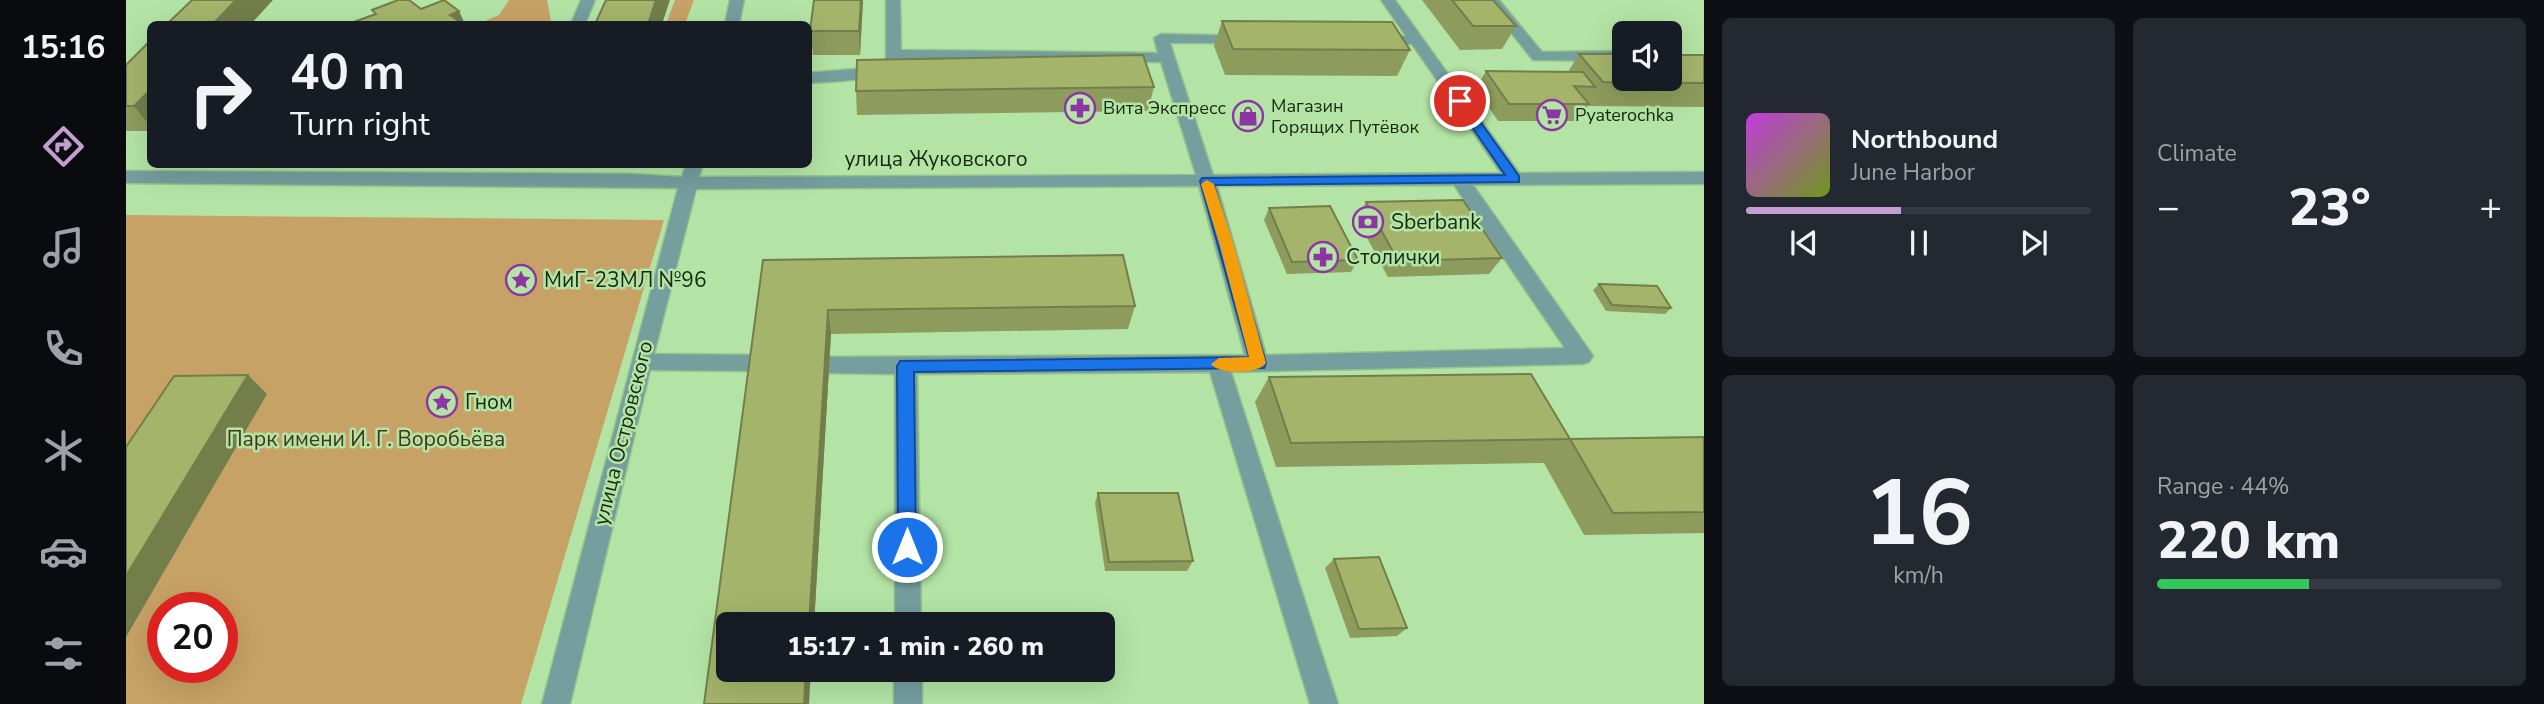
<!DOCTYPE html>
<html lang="en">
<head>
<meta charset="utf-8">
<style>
  :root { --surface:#171b24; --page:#242831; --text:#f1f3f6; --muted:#9ea1a6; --line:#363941; --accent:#c49ed1 }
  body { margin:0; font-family:"Nunito Sans",sans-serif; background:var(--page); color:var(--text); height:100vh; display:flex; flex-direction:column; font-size:26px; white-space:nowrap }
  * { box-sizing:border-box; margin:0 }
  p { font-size:23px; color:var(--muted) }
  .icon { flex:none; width:38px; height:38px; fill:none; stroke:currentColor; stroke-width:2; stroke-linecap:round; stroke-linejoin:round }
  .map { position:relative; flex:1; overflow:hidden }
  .details { display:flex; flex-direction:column; gap:18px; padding:18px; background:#0d0f14; width:840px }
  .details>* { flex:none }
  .banner { position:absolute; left:21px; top:21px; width:665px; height:147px; border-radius:10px; box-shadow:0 7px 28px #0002; background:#171b24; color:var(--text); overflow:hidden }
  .controls { position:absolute; left:1486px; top:21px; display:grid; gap:14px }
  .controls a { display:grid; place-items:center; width:70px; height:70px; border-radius:10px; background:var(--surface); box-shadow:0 7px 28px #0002; font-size:35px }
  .speed { position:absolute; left:21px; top:592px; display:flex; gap:14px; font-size:35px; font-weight:700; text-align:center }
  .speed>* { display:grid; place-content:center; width:91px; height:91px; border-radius:50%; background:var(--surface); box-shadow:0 7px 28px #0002; line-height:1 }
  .speed .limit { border:10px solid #d22; background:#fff; color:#111 }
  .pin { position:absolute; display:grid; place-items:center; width:60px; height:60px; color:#fff; margin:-30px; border:4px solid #fff; border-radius:50%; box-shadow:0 2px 7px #0007 }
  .me { position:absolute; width:77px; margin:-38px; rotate:0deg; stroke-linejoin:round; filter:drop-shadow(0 0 5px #0008) }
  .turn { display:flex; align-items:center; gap:24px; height:147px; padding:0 28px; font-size:32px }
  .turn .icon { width:91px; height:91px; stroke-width:2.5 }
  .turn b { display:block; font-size:49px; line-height:60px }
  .big { font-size:52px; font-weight:800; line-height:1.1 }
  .details .card { flex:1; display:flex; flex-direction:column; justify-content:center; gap:10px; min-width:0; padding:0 24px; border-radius:10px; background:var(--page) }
  .details .dial { align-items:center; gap:0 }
  .dial b { font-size:91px; line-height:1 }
  .song { display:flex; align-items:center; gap:21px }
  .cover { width:84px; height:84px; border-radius:10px; background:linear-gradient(135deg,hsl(290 70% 55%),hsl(80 70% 35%)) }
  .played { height:7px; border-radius:4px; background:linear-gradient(90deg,var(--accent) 45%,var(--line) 45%) }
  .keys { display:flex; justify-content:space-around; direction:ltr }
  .heat { display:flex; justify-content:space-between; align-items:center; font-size:38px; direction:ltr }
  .charge { height:10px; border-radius:5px; background:linear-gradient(90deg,#34c759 44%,var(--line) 0) }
  .details .tiles { flex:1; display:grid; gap:18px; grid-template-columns:repeat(2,1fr) }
  .trip { position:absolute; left:590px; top:612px; width:399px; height:70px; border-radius:10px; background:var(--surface); box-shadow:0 7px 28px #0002; font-weight:800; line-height:70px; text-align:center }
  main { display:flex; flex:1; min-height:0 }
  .tabs { display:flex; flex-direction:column; width:126px; justify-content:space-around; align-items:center; background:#090b0e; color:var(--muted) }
  .tabs .icon { width:49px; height:49px }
  .tabs .selected { color:var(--accent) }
  .tabs b { font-size:32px; color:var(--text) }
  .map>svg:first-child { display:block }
</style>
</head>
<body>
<main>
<nav class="tabs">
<b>15:16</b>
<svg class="icon selected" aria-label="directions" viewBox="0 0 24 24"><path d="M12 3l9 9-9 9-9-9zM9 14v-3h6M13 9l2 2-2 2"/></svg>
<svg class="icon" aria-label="music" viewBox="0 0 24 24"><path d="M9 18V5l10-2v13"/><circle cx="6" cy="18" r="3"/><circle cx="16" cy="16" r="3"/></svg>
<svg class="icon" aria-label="phone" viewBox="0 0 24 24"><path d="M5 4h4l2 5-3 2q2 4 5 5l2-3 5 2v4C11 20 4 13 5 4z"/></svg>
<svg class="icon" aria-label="climate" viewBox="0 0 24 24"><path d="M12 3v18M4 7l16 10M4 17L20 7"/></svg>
<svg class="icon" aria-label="car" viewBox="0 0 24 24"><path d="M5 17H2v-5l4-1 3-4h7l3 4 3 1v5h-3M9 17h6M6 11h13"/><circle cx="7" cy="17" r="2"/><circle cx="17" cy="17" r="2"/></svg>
<svg class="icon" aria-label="filters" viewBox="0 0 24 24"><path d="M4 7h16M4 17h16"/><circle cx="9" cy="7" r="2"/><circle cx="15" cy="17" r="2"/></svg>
</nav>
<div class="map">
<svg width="1578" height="704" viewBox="0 0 1578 704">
  <rect width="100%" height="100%" fill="#b3e4a5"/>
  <!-- green -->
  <g fill="#c7a266" fill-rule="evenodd">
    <polygon points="383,0 421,0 425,21 412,24 352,24 373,15"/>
    <polygon points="549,0 568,0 559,24 540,24"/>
    <path d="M0 215 538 220 395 704H0ZM37 607H96V667H37Z"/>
  </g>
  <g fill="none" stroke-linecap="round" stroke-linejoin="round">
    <!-- minor casing -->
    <g stroke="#97c28a" stroke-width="3">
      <g id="minor">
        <polygon points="455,0 469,0 459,24 445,24"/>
        <polygon points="604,0 618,0 613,24 599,24"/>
        <path d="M760 0H774L775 50 1032 53 1028 38 1035 34 1122 36 1124 39 1117 43H1044L1087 175 1375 173 1286 44H1251L1244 40 1251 36H1280L1255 0H1269L1393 173 1578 172V184L1347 185 1463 350 1467 356 1463 362 1456 364 1105 372 1212 704H1184L1084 372 791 374 795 625H769V374L703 373 695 371 692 365 695 359 703 357 1119 355 1073 186 570 189 528 354 632 355 640 357 643 363 640 369 632 371 524 370 444 704H416L552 188 0 183V171L505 174 556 177 560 164H577L573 177 1070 175 1035 62 776 59C770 82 704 81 682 83V73L752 67 760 60ZM1328 185 1439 348 1140 355 1091 186Z"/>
        <polygon points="1359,0 1373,0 1416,52 1498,51 1498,61 1407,60"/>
        <rect x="768" y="670" width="28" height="34"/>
      </g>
    </g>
    <!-- minor -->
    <use href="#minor" fill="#759e9f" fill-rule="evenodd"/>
  </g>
  <!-- wall -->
  <g fill="#8d9b5c">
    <polygon points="737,0 734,55 687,55 684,31"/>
    <polygon points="1296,0 1367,0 1390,26 1376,49 1334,50"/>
    <polygon points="1096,21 1284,50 1271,76 1099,75 1088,46"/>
    <polygon points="24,41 24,131 0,131 0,65"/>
    <polygon points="1453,54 1578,55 1578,107 1462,106 1451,121 1372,121 1350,88 1360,71 1442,72"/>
    <polygon points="1028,87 1022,111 731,115 730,91"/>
    <polygon points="1240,202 1376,258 1363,274 1262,277 1231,219"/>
    <polygon points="1143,208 1232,260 1225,272 1161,274 1138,220"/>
    <polygon points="637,260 1009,306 1002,329 705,334 688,625 602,625"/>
    <polygon points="1473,284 1545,308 1539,314 1480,311 1467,290"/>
    <polygon points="1143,377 1444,439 1578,437 1578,533 1458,535 1418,463 1150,467 1129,402"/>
    <polygon points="972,493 1067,561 1061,571 979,571 969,503"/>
    <polygon points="1208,559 1281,628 1271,636 1224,638 1199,568"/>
  </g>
  <!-- shaded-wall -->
  <g fill="#737e4b">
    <polygon points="110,0 147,0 125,24 87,24"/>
    <polygon points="530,0 544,0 536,24 522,24"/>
    <polygon points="735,0 737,0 734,55 733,31"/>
    <polygon points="333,11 339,24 328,24 324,15"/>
    <polygon points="24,90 24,126 8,106"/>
    <polygon points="702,310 705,334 688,625 683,625"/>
    <polygon points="122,375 141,394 0,637 0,576"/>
    <polygon points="680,670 685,670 683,704 678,704"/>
  </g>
  <!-- building -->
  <g fill="#a4b46b" stroke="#737e4b" stroke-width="2">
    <polygon points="66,0 110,0 87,24 41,24"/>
    <polygon points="272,0 283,0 295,9 318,0 333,11 324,15 337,24 222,24 250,14 246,10"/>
    <polygon points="480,0 530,0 522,24 469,24"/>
    <polygon points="688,0 735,0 733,31 684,31"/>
    <polygon points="1326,0 1367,0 1390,26 1347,26"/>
    <polygon points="1096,21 1266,22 1284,50 1107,49"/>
    <polygon points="24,41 24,90 8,106 0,106 0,65"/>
    <polygon points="1453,54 1498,54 1498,79 1544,79 1544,55 1578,55 1578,83 1477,82"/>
    <polygon points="1017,55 1028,87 730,91 731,60"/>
    <polygon points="1360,71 1457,72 1469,87 1448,86 1463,104 1383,104"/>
    <polygon points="1337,200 1376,258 1272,261 1240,202"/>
    <polygon points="1204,206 1232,260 1166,262 1143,208"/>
    <polygon points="997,255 1009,306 702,310 683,625 602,625 602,670 680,670 678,704 578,704 637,260"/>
    <polygon points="1473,284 1531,286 1545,308 1486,305"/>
    <polygon points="1405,374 1444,439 1165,443 1143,377"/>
    <polygon points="122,375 0,576 0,447 48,376"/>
    <polygon points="1578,437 1578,512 1487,513 1444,439"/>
    <polygon points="972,493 1052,493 1067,561 983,562"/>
    <polygon points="1253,557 1281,628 1233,629 1208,559"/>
  </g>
  <!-- route -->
  <polygon fill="#1a73e8" stroke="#114b97" stroke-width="2" points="1334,98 1338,99 1393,176 1393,182 1088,185 1140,363 1138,368 788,372 790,547 788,553 781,556 774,553 772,547 771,366 774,361 1123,357 1074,181 1076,178 1379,175 1328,101"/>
  <!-- slow -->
  <path fill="#f59e0b" d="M1081 180 1088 184 1108 246 1140 363C1133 374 1093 375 1085 364L1093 358 1123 357 1094 246 1075 184Z"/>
  <!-- icons -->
  <defs>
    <g id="pharmacy-ring" transform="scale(1.575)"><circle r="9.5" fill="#b3e4a5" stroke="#8c36a3" stroke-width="1.5"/><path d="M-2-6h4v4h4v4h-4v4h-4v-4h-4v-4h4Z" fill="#8c36a3"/></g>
    <g id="supermarket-ring" transform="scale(1.575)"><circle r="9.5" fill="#b3e4a5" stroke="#8c36a3" stroke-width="1.5"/><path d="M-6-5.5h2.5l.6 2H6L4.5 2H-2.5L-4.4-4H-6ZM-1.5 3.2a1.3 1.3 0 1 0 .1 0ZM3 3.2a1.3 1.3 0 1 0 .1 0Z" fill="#8c36a3"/></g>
    <g id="shop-ring" transform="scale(1.575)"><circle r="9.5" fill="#b3e4a5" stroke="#8c36a3" stroke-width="1.5"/><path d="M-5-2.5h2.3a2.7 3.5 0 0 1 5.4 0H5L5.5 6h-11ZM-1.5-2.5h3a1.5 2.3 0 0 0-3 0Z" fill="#8c36a3"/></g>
    <g id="bank-ring" transform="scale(1.575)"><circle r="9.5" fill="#b3e4a5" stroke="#8c36a3" stroke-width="1.5"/><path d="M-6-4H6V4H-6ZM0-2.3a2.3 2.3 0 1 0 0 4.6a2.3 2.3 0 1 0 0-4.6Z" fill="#8c36a3"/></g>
    <g id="sight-ring" transform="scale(1.575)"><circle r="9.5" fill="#b3e4a5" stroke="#8c36a3" stroke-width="1.5"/><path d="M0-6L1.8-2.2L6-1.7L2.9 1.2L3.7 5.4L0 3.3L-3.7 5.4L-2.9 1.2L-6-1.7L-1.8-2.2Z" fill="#8c36a3"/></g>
  </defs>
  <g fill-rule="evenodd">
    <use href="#pharmacy-ring" x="954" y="108"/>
    <use href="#supermarket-ring" x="1426" y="115"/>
    <use href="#shop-ring" x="1122" y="116"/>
    <use href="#bank-ring" x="1242" y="222"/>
    <use href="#pharmacy-ring" x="1197" y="257"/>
    <use href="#sight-ring" x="395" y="280"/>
    <use href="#sight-ring" x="316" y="402"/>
  </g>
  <g text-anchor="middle" stroke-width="5" stroke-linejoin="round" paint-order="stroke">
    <!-- far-poi labels -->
    <g font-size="18" fill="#172911" stroke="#b3e4a5" text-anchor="start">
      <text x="1145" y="112">Магазин<tspan x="1145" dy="21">Горящих Путёвок</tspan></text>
      <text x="977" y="114">Вита Экспресс</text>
      <text x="1449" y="121">Pyaterochka</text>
    </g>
    <!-- street labels -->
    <g font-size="21" fill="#172911" stroke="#b3e4a5">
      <text x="810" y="166">улица Жуковского</text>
      <text transform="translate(497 433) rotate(-76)" y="7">улица Островского</text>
    </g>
    <!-- poi labels -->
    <g font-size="21" fill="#172911" stroke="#b3e4a5" text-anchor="start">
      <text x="1265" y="229">Sberbank</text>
      <text x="1220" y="264">Столички</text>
      <text x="418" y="287">МиГ-23МЛ №96</text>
      <text x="339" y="409">Гном</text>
    </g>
    <!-- park labels -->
    <g font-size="21" fill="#453417" stroke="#b3e4a5">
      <text x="240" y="446">Парк имени И. Г. Воробьёва</text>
    </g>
  </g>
</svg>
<div class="controls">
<a><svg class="icon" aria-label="sound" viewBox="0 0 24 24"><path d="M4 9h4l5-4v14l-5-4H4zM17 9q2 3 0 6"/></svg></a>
</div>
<div class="speed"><div class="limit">20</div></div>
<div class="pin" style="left:1334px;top:101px;background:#d93025"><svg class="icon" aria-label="arrive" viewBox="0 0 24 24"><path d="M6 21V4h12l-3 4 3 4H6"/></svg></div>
<svg class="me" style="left:781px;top:547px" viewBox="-20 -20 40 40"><circle r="17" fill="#1a73e8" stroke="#fff" stroke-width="3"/><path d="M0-11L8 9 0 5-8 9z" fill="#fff"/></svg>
<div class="trip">15:17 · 1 min · 260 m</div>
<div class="banner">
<div class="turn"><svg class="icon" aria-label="right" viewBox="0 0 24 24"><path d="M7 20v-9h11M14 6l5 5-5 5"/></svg><div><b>40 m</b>Turn right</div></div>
</div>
</div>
<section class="details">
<div class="tiles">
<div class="card">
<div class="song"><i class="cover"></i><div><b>Northbound</b><p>June Harbor</p></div></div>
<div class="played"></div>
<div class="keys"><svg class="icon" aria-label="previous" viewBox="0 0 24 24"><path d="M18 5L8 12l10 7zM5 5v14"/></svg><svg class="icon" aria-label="pause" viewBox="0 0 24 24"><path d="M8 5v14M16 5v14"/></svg><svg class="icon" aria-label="next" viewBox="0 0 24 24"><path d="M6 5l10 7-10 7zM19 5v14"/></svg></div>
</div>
<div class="card"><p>Climate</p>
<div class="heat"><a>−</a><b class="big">23°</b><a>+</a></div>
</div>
<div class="card dial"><b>16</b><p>km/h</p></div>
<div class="card"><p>Range · 44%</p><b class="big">220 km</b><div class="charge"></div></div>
</div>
</section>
</main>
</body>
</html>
